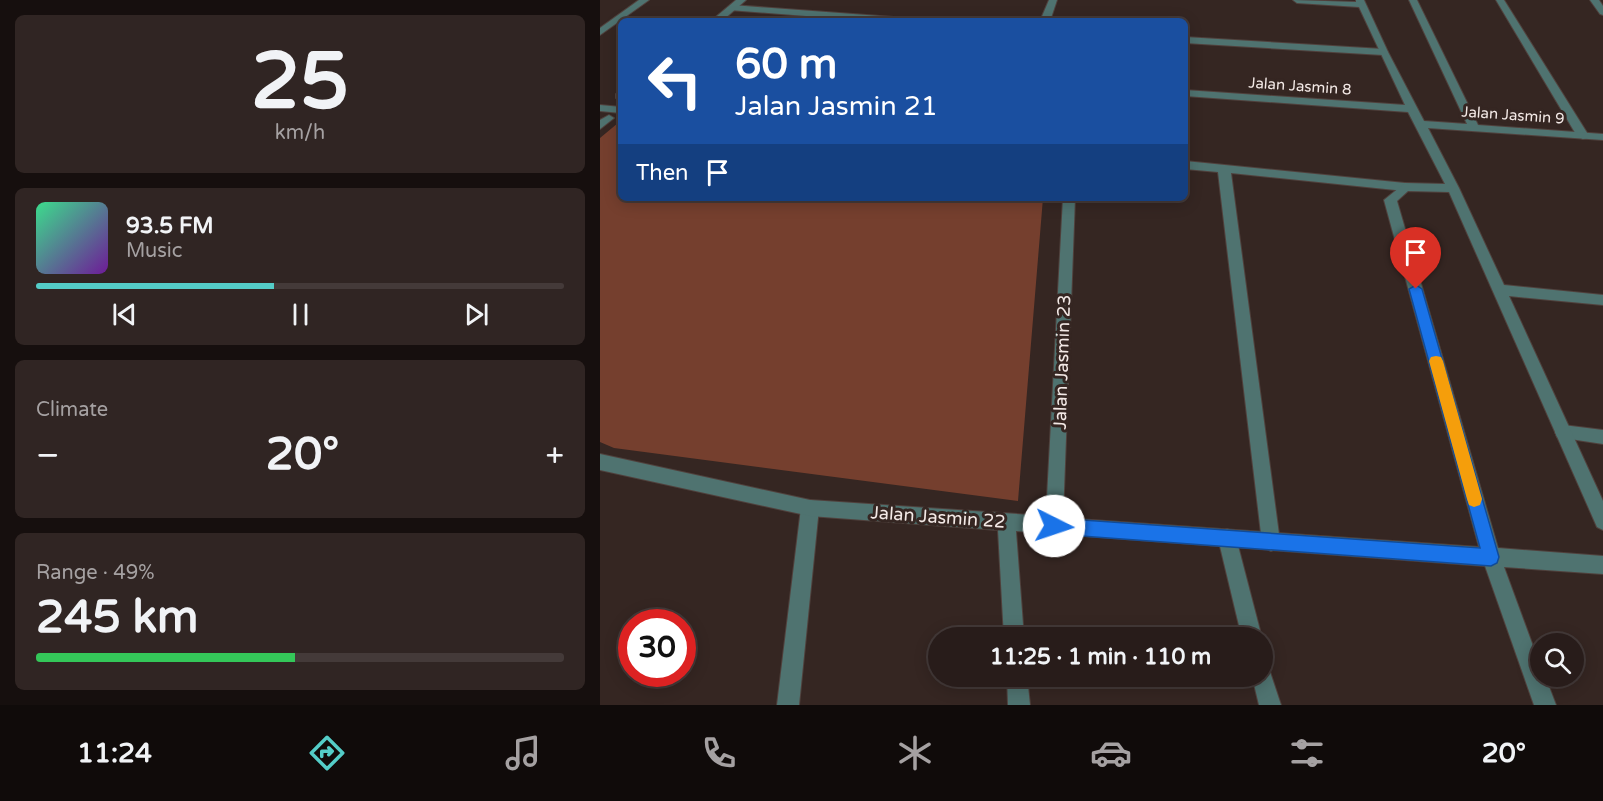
<!DOCTYPE html>
<html lang="en">
<head>
<meta charset="utf-8">
<style>
  :root { --surface:#281c1a; --page:#302523; --text:#f1f3f6; --muted:#a5a1a2; --line:#443a39; --accent:#54cdc8 }
  body { margin:0; font-family:"Varela Round",sans-serif; background:var(--page); color:var(--text); height:100vh; display:flex; flex-direction:column; font-size:22px; white-space:nowrap }
  * { box-sizing:border-box; margin:0 }
  p { font-size:20px; color:var(--muted) }
  .icon { flex:none; width:33px; height:33px; fill:none; stroke:currentColor; stroke-width:2; stroke-linecap:round; stroke-linejoin:round }
  .map { position:relative; flex:1; overflow:hidden }
  .drawer { display:flex; flex-direction:column; gap:15px; padding:15px; background:#160f0e; width:600px }
  .drawer>* { flex:none }
  .hud { position:absolute; left:18px; top:18px; width:570px; height:183px; border-radius:9px; box-shadow:0 3px 15px #0003,0 0 0 2px var(--line); background:#1a4fa0; color:#fff; overflow:hidden }
  .fabs { position:absolute; left:930px; top:633px; display:grid; gap:12px }
  .fabs a { display:grid; place-items:center; width:54px; height:54px; border-radius:50%; background:var(--surface); box-shadow:0 3px 15px #0003,0 0 0 2px var(--line); font-size:30px }
  .speed { position:absolute; left:18px; top:609px; display:flex; gap:12px; font-size:30px; font-weight:700; text-align:center }
  .speed>* { display:grid; place-content:center; width:78px; height:78px; border-radius:50%; background:var(--surface); box-shadow:0 3px 15px #0003,0 0 0 2px var(--line); line-height:1 }
  .speed .limit { border:9px solid #d22; background:#fff; color:#111 }
  .pin { position:absolute; display:grid; place-items:center; width:51px; height:51px; color:#fff; margin:-62px -26px; border-radius:50% 50% 50% 0; rotate:-45deg; box-shadow:0 0 6px #0007 }
  .pin .icon { rotate:45deg }
  .me { position:absolute; width:66px; margin:-33px; rotate:94deg; stroke-linejoin:round; filter:drop-shadow(0 0 4px #0008) }
  .turn { display:flex; align-items:center; gap:21px; height:126px; padding:0 18px; font-size:27px }
  .turn .icon { width:78px; height:78px; stroke-width:2.5 }
  .turn b { display:block; font-size:42px; line-height:51px }
  .then { display:flex; align-items:center; height:57px; padding:0 18px; background:#0003; gap:12px; font-size:22px }
  .big { font-size:45px; font-weight:800; line-height:1.1 }
  .drawer .tile { flex:1; display:flex; flex-direction:column; justify-content:center; gap:9px; min-width:0; padding:0 21px; border-radius:9px; background:var(--page) }
  .drawer .dial { align-items:center; gap:0 }
  .dial b { font-size:78px; line-height:1 }
  .song { display:flex; align-items:center; gap:18px }
  .cover { width:72px; height:72px; border-radius:9px; background:linear-gradient(135deg,hsl(150 70% 55%),hsl(280 70% 35%)) }
  .played { height:6px; border-radius:3px; background:linear-gradient(90deg,var(--accent) 45%,var(--line) 45%) }
  .keys { display:flex; justify-content:space-around; direction:ltr }
  .heat { display:flex; justify-content:space-between; align-items:center; font-size:33px; direction:ltr }
  .charge { height:9px; border-radius:4px; background:linear-gradient(90deg,#34c759 49%,var(--line) 0) }
  .trip { position:absolute; left:328px; top:627px; width:345px; height:60px; border-radius:30px; background:var(--surface); box-shadow:0 3px 15px #0003,0 0 0 2px var(--line); font-weight:800; line-height:60px; text-align:center }
  .tab-bar { display:flex; height:96px; justify-content:space-around; align-items:center; background:#100b0a; color:var(--muted) }
  .tab-bar .icon { width:42px; height:42px }
  .tab-bar .active { color:var(--accent) }
  .tab-bar b { font-size:27px; color:var(--text) }
  main { display:flex; flex:1; min-height:0 }
  .map>svg:first-child { display:block }
</style>
</head>
<body>
<main>
<section class="drawer">
<div class="tile dial"><b>25</b><p>km/h</p></div>
<div class="tile">
<div class="song"><i class="cover"></i><div><b>93.5 FM</b><p>Music</p></div></div>
<div class="played"></div>
<div class="keys"><svg class="icon" aria-label="previous" viewBox="0 0 24 24"><path d="M18 5L8 12l10 7zM5 5v14"/></svg><svg class="icon" aria-label="pause" viewBox="0 0 24 24"><path d="M8 5v14M16 5v14"/></svg><svg class="icon" aria-label="next" viewBox="0 0 24 24"><path d="M6 5l10 7-10 7zM19 5v14"/></svg></div>
</div>
<div class="tile"><p>Climate</p>
<div class="heat"><a>−</a><b class="big">20°</b><a>+</a></div>
</div>
<div class="tile"><p>Range · 49%</p><b class="big">245 km</b><div class="charge"></div></div>
</section>
<div class="map">
<svg width="1003" height="705" viewBox="0 0 1003 705">
  <rect width="100%" height="100%" fill="#352622"/>
  <!-- green -->
  <polygon fill="#753f2e" points="18,123 21,123 21,198 443,198 418,501 14,448 0,442 0,138"/>
  <g fill="none" stroke-linecap="round" stroke-linejoin="round">
    <!-- lane casing -->
    <g stroke="#50413d" stroke-width="2">
      <g id="lane">
        <polygon points="39,0 49,0 0,35 0,28"/>
        <polygon points="449,0 457,0 450,21 440,21"/>
        <polygon points="896,0 904,0 989,136 987,138 983,139 977,136"/>
        <polygon points="132,5 307,18 312,21 269,21 129,10 127,8"/>
        <polygon points="585,37 783,49 788,52 783,55 585,43"/>
        <polygon points="0,105 21,107 21,113 0,111"/>
        <polygon points="585,161 805,183 811,187 805,191 631,173 680,542 677,548 671,551 665,548 662,542 618,172 585,169"/>
        <polygon points="963,425 1003,430 1003,444 957,437 955,432 957,427"/>
        <polygon points="210,500 216,502 219,508 199,705 177,705 201,508 204,502"/>
        <polygon points="627,529 633,532 636,538 662,638 642,638 618,538 621,532"/>
        <polygon points="663,666 669,669 681,705 659,705 652,676 663,676"/>
      </g>
    </g>
    <!-- street casing -->
    <g stroke="#50413d" stroke-width="2">
      <g id="street">
        <polygon points="136,0 146,0 122,21 111,21"/>
        <polygon points="693,0 756,2 756,0 764,0 788,52 824,121 867,124 809,0 817,0 878,125 1003,134 1003,140 828,128 859,188 904,285 1003,295 1003,305 909,296 1003,501 1003,530 997,527 849,192 808,191 797,201 898,548 1003,556 1003,574 904,567 940,665 940,676 945,676 956,705 934,705 885,566 416,531 424,638 404,638 398,530 210,516 0,470 0,454 210,500 446,516 463,198 475,198 463,518 879,547 784,200 805,183 845,184 808,112 585,96 585,90 805,105 759,7 697,3"/>
        <polygon points="990,0 999,0 1003,6 1003,15 1000,14"/>
        <polygon points="21,93 21,99 16,98 16,94"/>
        <polygon points="9,115 14,118 0,129 0,120"/>
        <polygon points="407,676 427,676 430,705 408,705"/>
      </g>
    </g>
    <!-- lane -->
    <use href="#lane" fill="#4f7370" fill-rule="evenodd"/>
    <!-- street -->
    <use href="#street" fill="#4f7370" fill-rule="evenodd"/>
  </g>
  <!-- route -->
  <polygon fill="#1a73e8" stroke="#114b97" stroke-width="1.5" points="816,285 822,289 899,557 897,563 891,566 454,534 449,531 446,526 449,520 454,518 880,548 809,289"/>
  <!-- slow -->
  <polygon fill="#f59e0b" points="836,356 841,357 843,361 882,499 880,505 874,507 869,505 867,499 829,361 831,357"/>
  <g text-anchor="middle" stroke-width="6" stroke-linejoin="round" paint-order="stroke">
    <!-- far-street labels -->
    <g font-size="15" fill="#f3e9e6" stroke="#352622">
      <text transform="translate(700 86) rotate(4)" y="5">Jalan Jasmin 8</text>
      <text transform="translate(913 115) rotate(4)" y="5">Jalan Jasmin 9</text>
    </g>
    <!-- street labels -->
    <g font-size="18" fill="#f3e9e6" stroke="#352622">
      <text transform="translate(462 362) rotate(-88)" y="6">Jalan Jasmin 23</text>
      <text transform="translate(338 517) rotate(4)" y="6">Jalan Jasmin 22</text>
    </g>
  </g>
</svg>
<div class="fabs">
<a><svg class="icon" aria-label="search" viewBox="0 0 24 24"><circle cx="10" cy="10" r="6"/><path d="M15 15l6 6"/></svg></a>
</div>
<div class="speed"><div class="limit">30</div></div>
<div class="pin" style="left:816px;top:289px;background:#d93025"><svg class="icon" aria-label="arrive" viewBox="0 0 24 24"><path d="M6 21V4h12l-3 4 3 4H6"/></svg></div>
<svg class="me" style="left:454px;top:526px" viewBox="-20 -20 40 40"><circle r="19" fill="#fff"/><path d="M0-13L10 11 0 6-10 11z" fill="#1a73e8"/></svg>
<div class="trip">11:25 · 1 min · 110 m</div>
<div class="hud">
<div class="turn"><svg class="icon" aria-label="left" viewBox="0 0 24 24"><path d="M17 20v-9H6M10 6l-5 5 5 5"/></svg><div><b>60 m</b>Jalan Jasmin 21</div></div>
<div class="then">Then<svg class="icon" aria-label="arrive" viewBox="0 0 24 24"><path d="M6 21V4h12l-3 4 3 4H6"/></svg></div>
</div>
</div>
</main>
<nav class="tab-bar">
<b>11:24</b>
<svg class="icon active" aria-label="directions" viewBox="0 0 24 24"><path d="M12 3l9 9-9 9-9-9zM9 14v-3h6M13 9l2 2-2 2"/></svg>
<svg class="icon" aria-label="music" viewBox="0 0 24 24"><path d="M9 18V5l10-2v13"/><circle cx="6" cy="18" r="3"/><circle cx="16" cy="16" r="3"/></svg>
<svg class="icon" aria-label="phone" viewBox="0 0 24 24"><path d="M5 4h4l2 5-3 2q2 4 5 5l2-3 5 2v4C11 20 4 13 5 4z"/></svg>
<svg class="icon" aria-label="climate" viewBox="0 0 24 24"><path d="M12 3v18M4 7l16 10M4 17L20 7"/></svg>
<svg class="icon" aria-label="car" viewBox="0 0 24 24"><path d="M5 17H2v-5l4-1 3-4h7l3 4 3 1v5h-3M9 17h6M6 11h13"/><circle cx="7" cy="17" r="2"/><circle cx="17" cy="17" r="2"/></svg>
<svg class="icon" aria-label="filters" viewBox="0 0 24 24"><path d="M4 7h16M4 17h16"/><circle cx="9" cy="7" r="2"/><circle cx="15" cy="17" r="2"/></svg>
<b>20°</b>
</nav>
</body>
</html>
